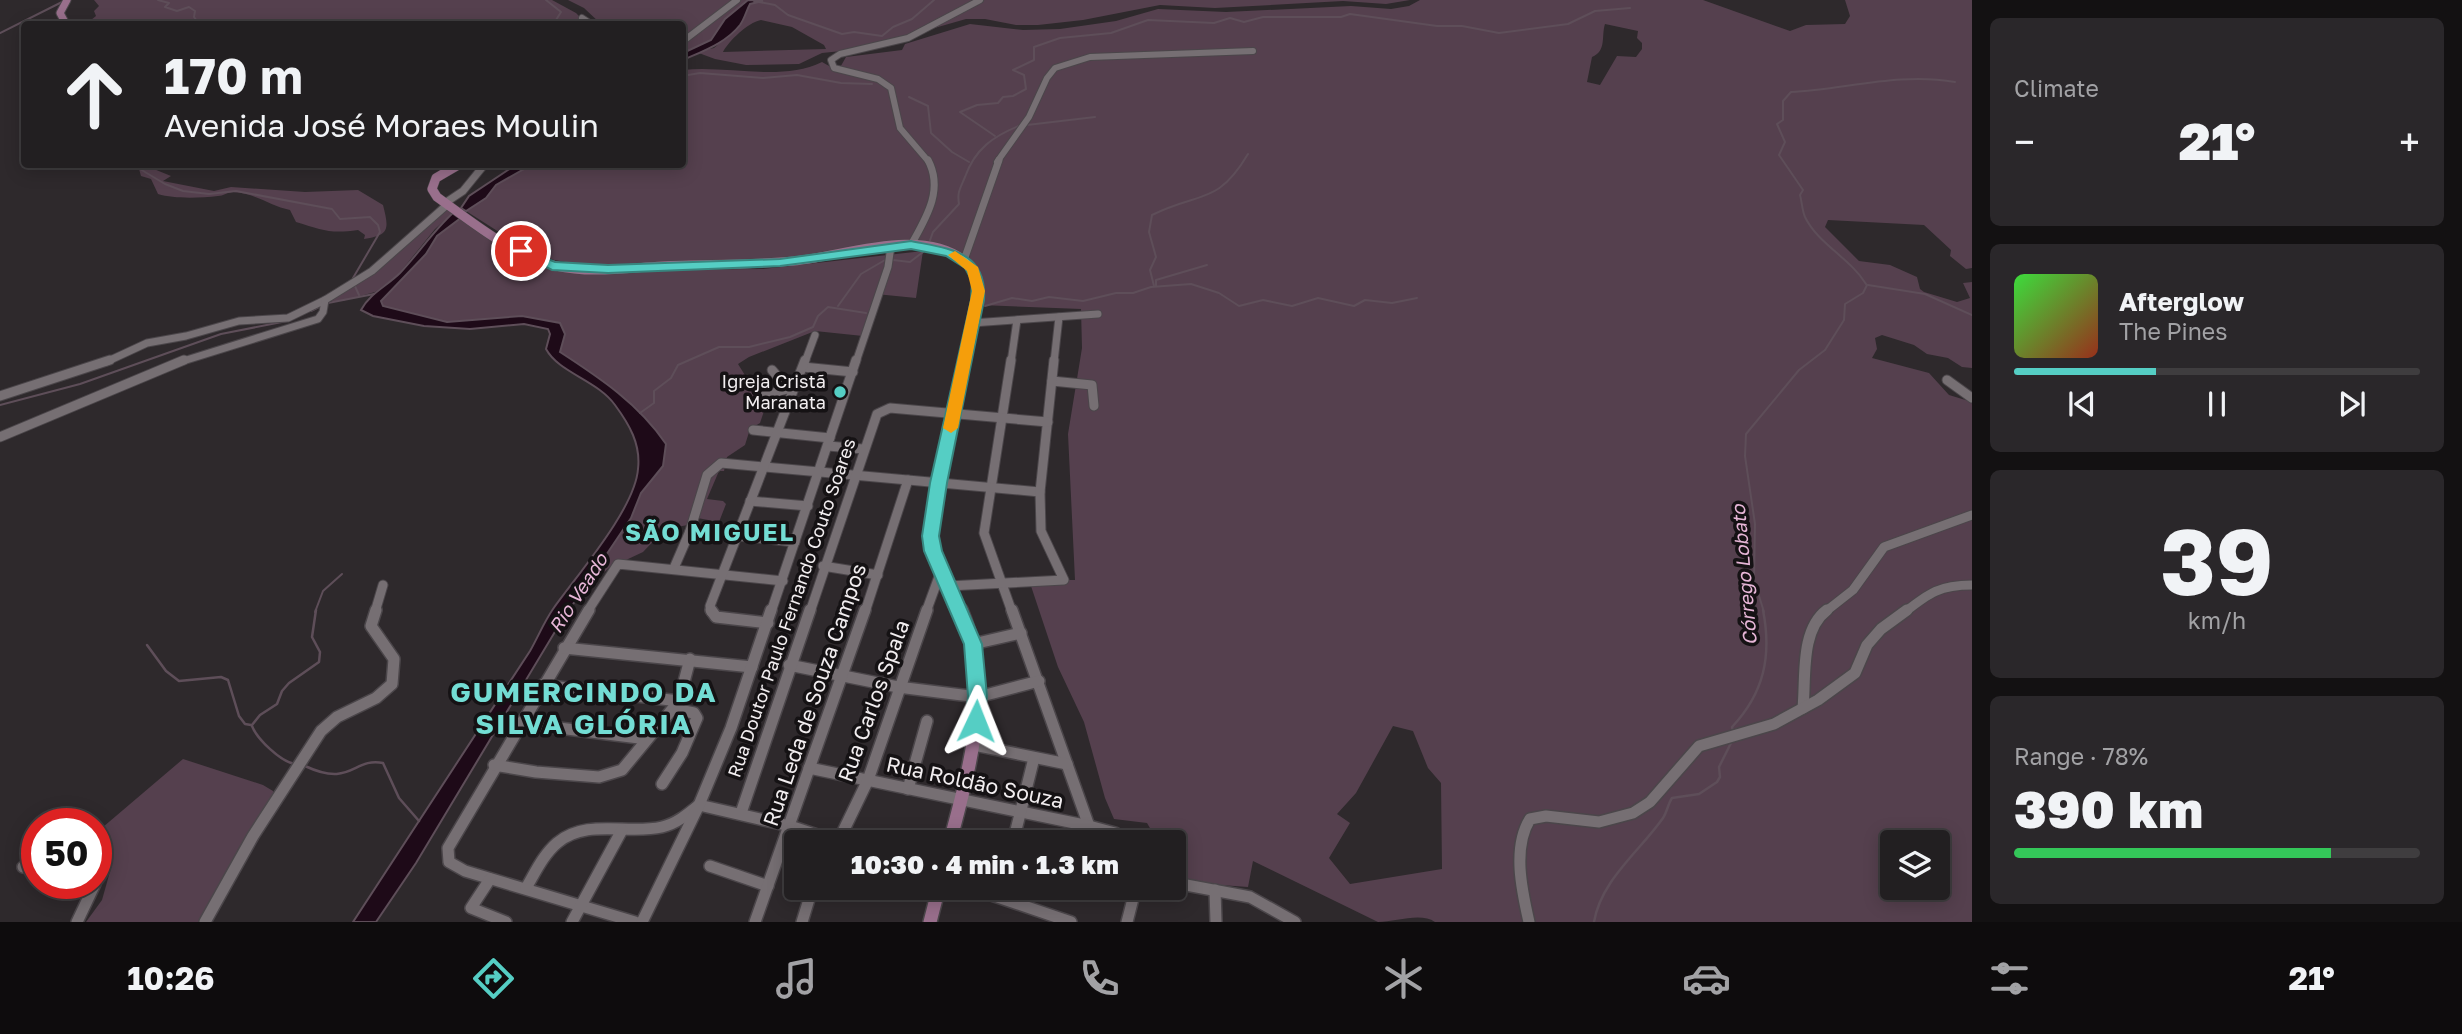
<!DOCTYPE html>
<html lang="en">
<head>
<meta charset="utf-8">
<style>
  :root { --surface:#221f21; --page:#2a272a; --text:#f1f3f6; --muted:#a2a2a5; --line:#3f3d3f; --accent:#55cec4 }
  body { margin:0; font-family:"Golos Text",sans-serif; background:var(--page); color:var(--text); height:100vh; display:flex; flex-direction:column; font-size:26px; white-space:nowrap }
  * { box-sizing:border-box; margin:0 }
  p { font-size:23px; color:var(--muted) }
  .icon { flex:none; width:38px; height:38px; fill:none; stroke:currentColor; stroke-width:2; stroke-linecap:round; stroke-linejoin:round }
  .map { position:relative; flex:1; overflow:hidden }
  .drawer { display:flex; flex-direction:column; gap:18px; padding:18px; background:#131112; width:490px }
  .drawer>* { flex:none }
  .guide { position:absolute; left:21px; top:21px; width:665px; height:147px; border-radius:7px; box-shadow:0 4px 18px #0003,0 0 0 2px var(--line); background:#221f21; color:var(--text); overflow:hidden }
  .controls { position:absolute; left:1880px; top:830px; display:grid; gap:14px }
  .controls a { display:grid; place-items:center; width:70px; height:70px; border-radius:7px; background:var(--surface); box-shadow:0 4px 18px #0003,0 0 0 2px var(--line); font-size:35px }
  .speed { position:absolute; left:21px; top:808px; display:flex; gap:14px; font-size:35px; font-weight:700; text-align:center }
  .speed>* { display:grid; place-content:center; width:91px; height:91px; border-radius:50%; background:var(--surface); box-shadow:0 4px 18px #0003,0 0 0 2px var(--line); line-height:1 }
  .speed .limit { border:10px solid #d22; background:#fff; color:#111 }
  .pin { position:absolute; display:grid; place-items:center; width:60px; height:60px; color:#fff; margin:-30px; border:4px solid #fff; border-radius:50%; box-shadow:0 2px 7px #0007 }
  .me { position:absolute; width:77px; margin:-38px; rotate:2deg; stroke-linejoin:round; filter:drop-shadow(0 0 5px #0008) }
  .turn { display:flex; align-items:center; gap:24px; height:147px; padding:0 28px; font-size:32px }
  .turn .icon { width:91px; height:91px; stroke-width:2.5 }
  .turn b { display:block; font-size:49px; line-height:60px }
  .big { font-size:52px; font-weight:800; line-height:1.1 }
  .drawer .widget { flex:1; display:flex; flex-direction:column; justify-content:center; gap:10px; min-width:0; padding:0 24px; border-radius:10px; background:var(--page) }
  .drawer .dial { align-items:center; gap:0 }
  .dial b { font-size:91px; line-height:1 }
  .song { display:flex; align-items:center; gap:21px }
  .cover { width:84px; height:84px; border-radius:10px; background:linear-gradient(135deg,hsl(120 70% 55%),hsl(10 70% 35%)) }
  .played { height:7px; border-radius:4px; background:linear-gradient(90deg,var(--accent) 35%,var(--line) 35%) }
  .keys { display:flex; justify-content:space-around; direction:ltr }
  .heat { display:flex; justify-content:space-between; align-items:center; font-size:38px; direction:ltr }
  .charge { height:10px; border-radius:5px; background:linear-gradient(90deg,#34c759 78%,var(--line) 0) }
  .trip { position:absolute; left:784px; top:830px; width:402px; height:70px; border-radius:7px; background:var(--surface); box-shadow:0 4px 18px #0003,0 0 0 2px var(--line); font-weight:800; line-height:70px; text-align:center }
  .tabs { display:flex; height:112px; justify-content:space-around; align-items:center; background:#0e0c0d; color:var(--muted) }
  .tabs .icon { width:49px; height:49px }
  .tabs .on { color:var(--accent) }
  .tabs b { font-size:32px; color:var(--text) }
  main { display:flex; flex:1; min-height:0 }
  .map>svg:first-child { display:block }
</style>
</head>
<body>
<main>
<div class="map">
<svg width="1972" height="922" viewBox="0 0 1972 922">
  <rect width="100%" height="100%" fill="#2e292c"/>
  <!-- green -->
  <g fill="#55404e" fill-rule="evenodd">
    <polygon points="94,0 552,0 576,13 587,24 71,24 91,20 96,16 94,11 99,6"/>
    <polygon points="568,0 749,0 732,13 711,40 683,53 682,24 601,24 584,8"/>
    <path d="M763 0H1410L1386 4 1343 1 1215 8 1160 5 1083 20 1038 25H1016L985 19H966L861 49 822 53 799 64 746 65 715 59 696 52 714 48 736 29 750 4ZM761 20 792 27 824 45 826 49 723 52C729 41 747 23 761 20Z"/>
    <path d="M1420 0H1703L1790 31 1806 25 1845 24 1850 16 1845 0H1972V268L1966 269 1950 256 1951 250 1924 225 1828 220 1825 227 1859 261 1890 265 1917 277 1920 289 1924 292 1957 302 1970 298 1963 283 1972 282V368L1962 367 1948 358 1927 354 1914 345 1882 335 1875 338 1877 349 1872 358 1929 373 1949 395 1972 402V922H1435C1421 912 1395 922 1378 922L1253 861 1248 887 1180 882 1174 878V842H1158L1147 823 1114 819 1105 798 1084 722 1058 667 1029 580H1075L1068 434 1082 348 1081 309 980 305 981 292 961 257 914 246 702 265H582L538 257 466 211 486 198 496 185 531 165 682 164 683 70C727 65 781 82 822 62L838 71 846 57 902 50 905 44 970 24 1023 30 1060 29 1116 21 1158 9 1226 12 1351 6 1391 9 1409 6ZM1605 24 1638 31 1637 38 1642 43V49L1636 57 1617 56 1600 85 1587 82 1592 57C1607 51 1601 36 1605 24ZM1393 726 1413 731 1428 768 1441 783 1442 869 1350 884 1329 858 1350 823 1337 814 1356 793ZM1892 842H1937V887H1892Z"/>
    <path d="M144 165 171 176 163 181 214 191 231 187 305 192 358 190 383 205C389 229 390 235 364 239L365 235 358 230C330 234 322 230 296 222L290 210C270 206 255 193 233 192 228 192 223 196 218 196 200 198 174 199 158 194L151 179 141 176 139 169Z"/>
    <polygon points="444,205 454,212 435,229 397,276 375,292 342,301 327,301 374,268"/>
    <polygon points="462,217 529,260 603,270 763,269 923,251 916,298 876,294 863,336 815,331 749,357 738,364 756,393 768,393 769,396 760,423 750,429 745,445 727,457 724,471 719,471 707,499 723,501 726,504 719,522 692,517 688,525 665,529 643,552 609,568 583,591 631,518 640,493 663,466 666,444 620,394 560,352 565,334 522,316 447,322 383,306 381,301 426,254 437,236"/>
    <polygon points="183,759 263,785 273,791 275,799 238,849 230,874 207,922 86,922 102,900 111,868 96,866 96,833"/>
  </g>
  <!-- water -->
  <g fill="#1e0a18" stroke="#5e4e59" stroke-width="2">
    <path d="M748 0 763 1 750 4C746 11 745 18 740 25 726 43 703 51 683 60V53L711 40 725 19Z"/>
    <polygon points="517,164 531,165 496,185 486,198 466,211 461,208 469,196"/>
    <path d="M454 212 462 217 437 236 426 254 381 301 383 306 447 322 522 316 560 323 565 334 560 352C600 378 639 404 666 444L663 466 641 493 631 518 559 625 416 863 376 922H353L530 651C538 637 544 622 553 609 577 575 635 509 638 469 641 444 629 424 615 405 597 380 559 373 546 349L550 334 548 329 524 324 470 329 424 326 373 316 361 310C370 293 387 286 400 273 419 253 433 231 454 212Z"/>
  </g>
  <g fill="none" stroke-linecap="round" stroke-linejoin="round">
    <!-- stream-far1 -->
    <g stroke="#5e4e59" stroke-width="2">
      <polyline points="158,0 169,3 165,7 177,11 189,7 195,11 194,17 197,21 193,24"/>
      <polyline points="546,0 561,12 556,20 547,24"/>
      <polyline points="754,1 775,5 788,15 842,34 854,32 882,36 893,27 912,19 934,0"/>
      <polyline points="0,33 64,1"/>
      <polyline points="682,76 700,73 763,78 797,75 841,83 872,84"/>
      <polyline points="909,97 928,106 931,133 952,152 969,162"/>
      <polyline points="1027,125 1095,117"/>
      <polyline points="995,136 960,112 977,105 998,103 1003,97 1013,96 1026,89 1024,75 1013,70 1034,60 1034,47 1060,38 1111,33 1148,20 1214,23 1230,18 1244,22 1263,17 1341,17 1350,14 1437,26 1462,26 1499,33 1568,24 1595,11 1630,8"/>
      <polyline points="135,166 165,184 183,191 209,194 236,191 332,209 340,219 370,217 378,225 380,232 353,278"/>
      <path d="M929 243 933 232 959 204C957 192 960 189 965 177 975 149 993 136 1021 125"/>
      <polyline points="893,260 910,262 923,252"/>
      <polyline points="354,284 359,295"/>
      <path d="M1866 284C1850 258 1818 244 1805 217 1802 210 1802 202 1800 195L1803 190 1779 155 1785 142 1777 124 1783 120V101L1791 92C1846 89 1900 72 1955 82"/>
      <polyline points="1868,285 1925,294 1972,315"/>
      <path d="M1154 286 1150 270 1156 257 1149 232 1152 215C1200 191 1217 206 1248 154"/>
      <polyline points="1156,286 1156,280 1207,265"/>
      <polyline points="328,303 374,294"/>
      <polyline points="838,306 861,274 885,260"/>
      <polyline points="985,306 1012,298 1032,301 1049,297 1083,301 1116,293 1133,293 1151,287 1191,284 1219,293 1239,306 1263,300 1292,306 1318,298 1354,306 1365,300 1392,303 1417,298"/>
      <polyline points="311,311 319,307"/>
      <polyline points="0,405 80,384 221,334 287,321"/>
      <polyline points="640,413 654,403 654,391 671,378 678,365 719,347 749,347 790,337 813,327 818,316 828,307 866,313"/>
      <polyline points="315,612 323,591 342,574"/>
      <polyline points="1764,612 1754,580 1755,524 1745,456 1746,434 1799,370 1825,350 1844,320 1845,304 1863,293 1867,285"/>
    </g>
    <!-- stream -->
    <g stroke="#5e4e59" stroke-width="2.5">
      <polyline points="147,645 166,671 179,681 221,677 228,680 239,716 245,724 251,725"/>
      <polyline points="252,725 260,715 277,704 282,691 289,683 319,662 320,652 312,637 316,610"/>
      <path d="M252 726C257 739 281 762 295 764"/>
      <path d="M1733 731 1732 727C1764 693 1772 656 1763 610"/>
      <path d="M305 766C352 788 353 757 383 763L399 798 419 821"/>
      <path d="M1594 922C1601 880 1640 851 1663 818 1667 812 1668 804 1672 798L1699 794 1717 782 1720 777 1719 767 1731 743"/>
    </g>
    <!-- minor-far3 casing -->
    <g stroke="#4b464a" stroke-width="8">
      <g id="minor-far3">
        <polyline points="582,18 591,24"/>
        <polyline points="682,42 737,0"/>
        <polyline points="929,162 900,128 891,88 878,79 834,68 831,60 840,54 908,38 980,0"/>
        <polyline points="997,162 1029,117 1047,78 1055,68 1090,57 1253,51"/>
      </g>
    </g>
    <!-- minor-far2 casing -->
    <g stroke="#4b464a" stroke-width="9">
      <g id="minor-far2">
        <polyline points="445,203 463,191 485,164"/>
        <path d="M911 245C926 218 944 190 928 160"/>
        <polyline points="964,260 999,160"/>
        <polyline points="972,323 1098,314"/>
        <polyline points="106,362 147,343 186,336 239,321 288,318 325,300"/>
        <polyline points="180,362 318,319 323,312 325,300 372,271 448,204"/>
        <polyline points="805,362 815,335"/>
        <polyline points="856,362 888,267 891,246"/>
        <polyline points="1011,362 1017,320"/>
        <polyline points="1054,362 1059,317"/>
      </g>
    </g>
    <!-- minor-far1 casing -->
    <g stroke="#4b464a" stroke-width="11">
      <g id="minor-far1">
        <polyline points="1011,360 984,533 1012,612"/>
        <polyline points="803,367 853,372"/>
        <polyline points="772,370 788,389"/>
        <polyline points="1947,380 1972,398"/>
        <polyline points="1052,381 1092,385 1094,406"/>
        <polyline points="0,396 110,360"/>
        <polyline points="759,397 794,387"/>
        <polyline points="753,430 830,438"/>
        <polyline points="0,437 184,360"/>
        <polyline points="828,446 863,449"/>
        <polyline points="750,501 808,506"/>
        <polyline points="690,531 795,542"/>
        <polyline points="823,566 878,575"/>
        <polyline points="674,568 690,531 707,475 721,463 1040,492"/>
        <polyline points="948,586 1064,580 1041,531 1040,492 1054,360"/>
        <polyline points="375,612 383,585"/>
        <polyline points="587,612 618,564 783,581"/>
        <polyline points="711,612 710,606 805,360"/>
        <polyline points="771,612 856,360"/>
        <polyline points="810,612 877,414 890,408 1048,422"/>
        <polyline points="865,612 908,480"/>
        <polyline points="926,612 941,571"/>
        <polyline points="1825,612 1853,590 1884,547 1972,515"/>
        <path d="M1905 612C1929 593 1940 585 1972 585"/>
      </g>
    </g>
    <!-- minor casing -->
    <g stroke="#4b464a" stroke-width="14">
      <g id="minor">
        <polyline points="589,610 448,848 449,862 465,871 635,922"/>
        <polyline points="711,610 716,617 768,623"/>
        <polyline points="1012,610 1089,826"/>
        <polyline points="973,644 1021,633"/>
        <polyline points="564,648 752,667"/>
        <polyline points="789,665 898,687 978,697 1039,681"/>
        <polyline points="542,685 679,701"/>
        <path d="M1803 708C1806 677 1800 630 1827 610"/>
        <polyline points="519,723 647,739"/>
        <polyline points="974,745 1067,764"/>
        <polyline points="494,765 536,772 599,777 622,770 679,701 690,659"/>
        <polyline points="809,768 1089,826 1115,833 1130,842"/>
        <polyline points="662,784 682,753 697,718 694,713 674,709"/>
        <polyline points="908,789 927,721"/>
        <polyline points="741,813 810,610"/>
        <polyline points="838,842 868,780 927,610"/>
        <polyline points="1013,842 1034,758"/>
        <polyline points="710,866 768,886"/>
        <polyline points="23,867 37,869"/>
        <polyline points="490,879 471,908 506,922"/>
        <polyline points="1181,884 1250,897 1295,922"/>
        <polyline points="968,887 1071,922"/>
        <path d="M526 888C535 873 543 855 557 843 586 818 628 835 662 827 676 824 688 814 699 805L790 826 838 842"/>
        <polyline points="1215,890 1216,922"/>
        <polyline points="77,922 95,884"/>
        <polyline points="205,922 253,836 321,731 337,717 376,698 392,684 394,659 371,626 376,610"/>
        <polyline points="572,922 622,830"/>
        <polyline points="642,922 699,805 731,728 771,610"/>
        <polyline points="755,922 865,610"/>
        <polyline points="802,922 810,896"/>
        <polyline points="1127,922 1136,887"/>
        <path d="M1529 922C1522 891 1512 848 1530 819L1546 816 1599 822 1633 813 1650 802 1699 746 1774 724 1818 700 1855 673 1867 645 1881 629 1907 610"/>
      </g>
    </g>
    <!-- major-far3 casing -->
    <g stroke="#4b464a" stroke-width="9">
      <polyline id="major-far3" points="66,24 60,13 67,0"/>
    </g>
    <!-- major-far2 casing -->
    <g stroke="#4b464a" stroke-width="10">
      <path id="major-far2" d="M460 164 436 178 432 189 437 197C472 222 513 256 556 266 590 274 627 268 662 266 706 264 750 265 794 261 843 256 922 226 965 261 992 283 970 334 964 362"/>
    </g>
    <!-- major-far1 casing -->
    <g stroke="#4b464a" stroke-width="13">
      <polyline id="major-far1" points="961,612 933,551 930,536 938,483 964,360"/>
    </g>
    <!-- major casing -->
    <g stroke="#4b464a" stroke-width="16">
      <g id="major">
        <path d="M950 842C970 765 994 687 961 610"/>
        <polyline points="930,922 939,887"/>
      </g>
    </g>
    <!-- minor-far3 -->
    <use href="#minor-far3" stroke="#766f73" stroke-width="6"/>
    <!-- minor-far2 -->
    <use href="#minor-far2" stroke="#766f73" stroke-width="7"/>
    <!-- minor-far1 -->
    <use href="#minor-far1" stroke="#766f73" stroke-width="9"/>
    <!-- minor -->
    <use href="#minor" stroke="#766f73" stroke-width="11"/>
    <!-- major-far3 -->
    <use href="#major-far3" stroke="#996f8c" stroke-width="7"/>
    <!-- major-far2 -->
    <use href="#major-far2" stroke="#996f8c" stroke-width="9"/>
    <!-- major-far1 -->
    <use href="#major-far1" stroke="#996f8c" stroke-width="10"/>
    <!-- major -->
    <use href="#major" stroke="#996f8c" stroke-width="13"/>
  </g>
  <!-- route -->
  <path fill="#55cec4" stroke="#37867f" stroke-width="2" d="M911 241C950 249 987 251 984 300L947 483 939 536 942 551 982 644 987 696 983 727 976 730 969 727 966 721 968 696 964 644 924 551 922 536 930 483 971 300 972 281 965 268 946 256 911 249 780 266 608 273 552 270 514 251 521 248 555 262 608 265 780 259Z"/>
  <!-- slow -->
  <polygon fill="#f59e0b" points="955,251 978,267 985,291 958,428 951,433 943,428 972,291 967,271 948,255"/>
  <!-- markers -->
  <circle fill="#55cec4" stroke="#151214" stroke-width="2.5" cx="840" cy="392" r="7"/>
  <g text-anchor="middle" stroke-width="7" stroke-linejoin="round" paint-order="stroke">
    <!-- poi labels -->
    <g font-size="18" fill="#f2eef0" stroke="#151214" text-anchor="end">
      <text x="826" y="388">Igreja Cristã<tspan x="826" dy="21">Maranata</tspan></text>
    </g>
    <!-- street labels -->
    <g font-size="18" fill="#f2eef0" stroke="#151214">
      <text transform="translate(792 608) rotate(-71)" y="6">Rua Doutor Paulo Fernando Couto Soares</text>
    </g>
    <!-- water labels -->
    <g font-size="19" font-style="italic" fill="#e7b6d7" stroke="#151214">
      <text transform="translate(1744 575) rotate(-95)" y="7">Córrego Lobato</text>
      <text transform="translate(578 593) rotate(-57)" y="7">Rio Veado</text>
    </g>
    <!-- near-street labels -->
    <g font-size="21" fill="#f2eef0" stroke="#151214">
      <text transform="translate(815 695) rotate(-71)" y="7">Rua Leda de Souza Campos</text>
      <text transform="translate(874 701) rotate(-70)" y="7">Rua Carlos Spala</text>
      <text transform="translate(975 783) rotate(12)" y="7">Rua Roldão Souza</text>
    </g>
    <!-- district labels -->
    <g font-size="24" font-weight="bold" letter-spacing="2" fill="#73ddd4" stroke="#151214">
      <text x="710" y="541">SÃO MIGUEL</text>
    </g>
    <!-- near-district labels -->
    <g font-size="28" font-weight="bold" letter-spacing="2" fill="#73ddd4" stroke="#151214">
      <text x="584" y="702">GUMERCINDO DA<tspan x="584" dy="32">SILVA GLÓRIA</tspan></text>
    </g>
  </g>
</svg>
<div class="controls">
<a><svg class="icon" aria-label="layers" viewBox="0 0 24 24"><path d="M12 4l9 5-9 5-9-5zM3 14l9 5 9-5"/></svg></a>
</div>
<div class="speed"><div class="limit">50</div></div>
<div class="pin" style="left:521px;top:251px;background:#d93025"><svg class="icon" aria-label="arrive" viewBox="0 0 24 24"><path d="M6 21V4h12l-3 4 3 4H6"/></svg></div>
<svg class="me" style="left:976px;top:721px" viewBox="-20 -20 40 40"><path d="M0-17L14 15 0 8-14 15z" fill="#55cec4" stroke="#fff" stroke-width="4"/></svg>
<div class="trip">10:30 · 4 min · 1.3 km</div>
<div class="guide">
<div class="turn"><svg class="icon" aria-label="ahead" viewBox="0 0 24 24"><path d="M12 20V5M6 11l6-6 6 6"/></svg><div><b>170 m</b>Avenida José Moraes Moulin</div></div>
</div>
</div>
<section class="drawer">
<div class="widget"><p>Climate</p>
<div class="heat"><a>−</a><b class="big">21°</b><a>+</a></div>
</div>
<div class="widget">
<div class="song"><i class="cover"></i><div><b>Afterglow</b><p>The Pines</p></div></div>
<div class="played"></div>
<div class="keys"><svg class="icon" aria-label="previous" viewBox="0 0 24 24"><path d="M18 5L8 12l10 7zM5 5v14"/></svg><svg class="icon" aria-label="pause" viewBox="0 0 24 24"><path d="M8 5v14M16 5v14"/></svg><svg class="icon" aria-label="next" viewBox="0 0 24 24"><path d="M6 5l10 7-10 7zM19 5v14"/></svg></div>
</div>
<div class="widget dial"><b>39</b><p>km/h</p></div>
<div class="widget"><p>Range · 78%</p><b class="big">390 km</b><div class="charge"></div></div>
</section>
</main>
<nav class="tabs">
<b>10:26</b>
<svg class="icon on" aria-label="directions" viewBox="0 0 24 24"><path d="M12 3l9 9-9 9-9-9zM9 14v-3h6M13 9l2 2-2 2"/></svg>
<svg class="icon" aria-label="music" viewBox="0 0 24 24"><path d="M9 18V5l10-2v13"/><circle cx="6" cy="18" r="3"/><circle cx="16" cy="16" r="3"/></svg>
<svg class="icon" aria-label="phone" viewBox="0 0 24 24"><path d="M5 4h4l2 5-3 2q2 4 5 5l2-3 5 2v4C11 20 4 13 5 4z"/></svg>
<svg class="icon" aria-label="climate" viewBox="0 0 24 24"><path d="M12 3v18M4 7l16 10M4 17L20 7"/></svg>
<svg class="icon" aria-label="car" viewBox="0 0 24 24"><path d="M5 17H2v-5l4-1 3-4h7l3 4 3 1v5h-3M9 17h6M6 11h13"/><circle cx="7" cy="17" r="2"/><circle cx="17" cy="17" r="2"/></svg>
<svg class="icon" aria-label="filters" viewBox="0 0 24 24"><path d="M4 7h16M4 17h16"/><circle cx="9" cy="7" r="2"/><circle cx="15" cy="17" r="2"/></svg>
<b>21°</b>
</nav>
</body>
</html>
